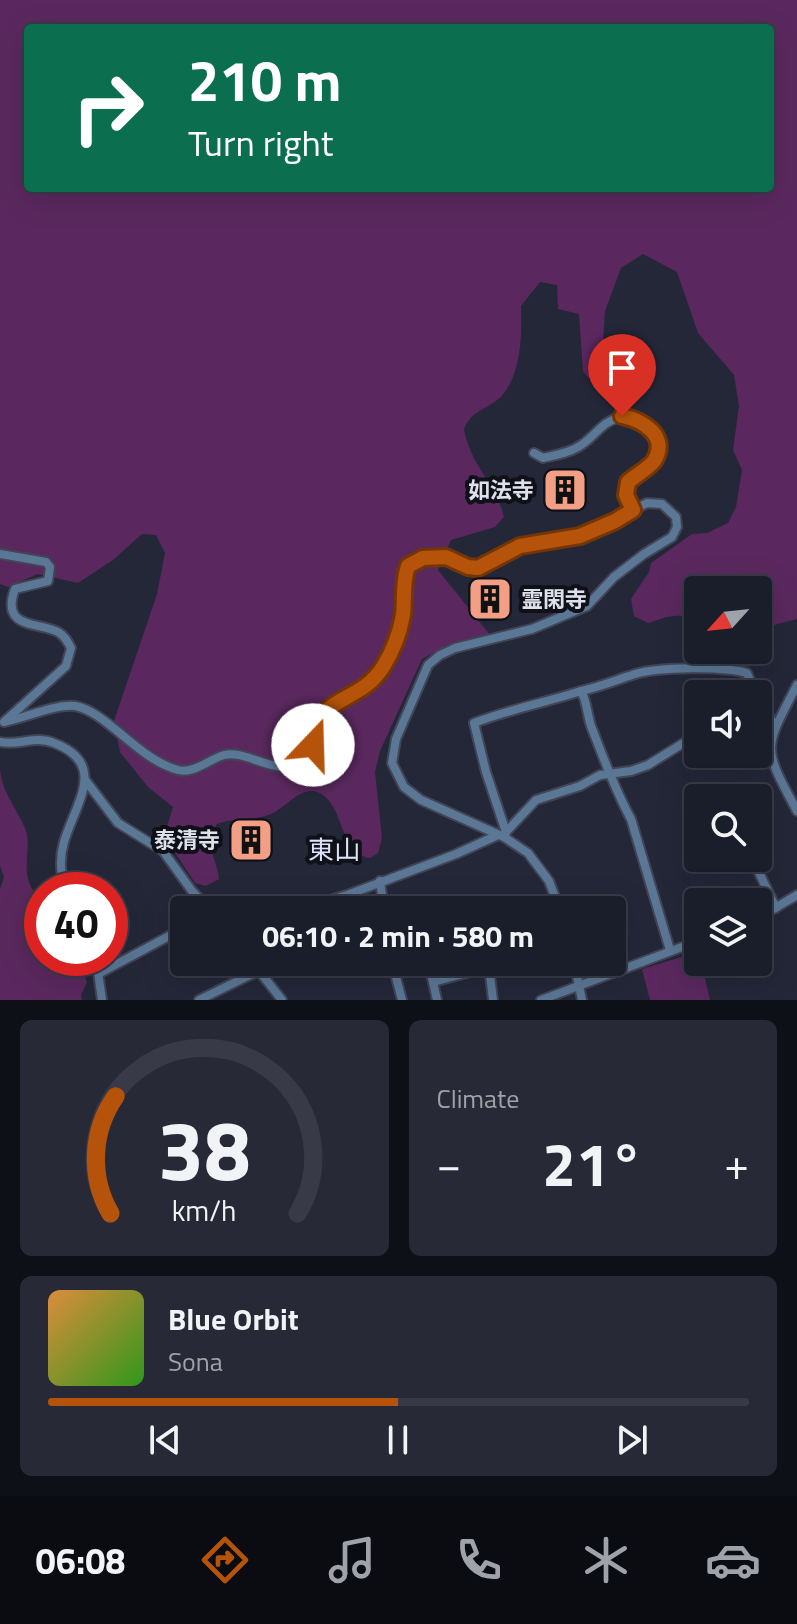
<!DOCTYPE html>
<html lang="en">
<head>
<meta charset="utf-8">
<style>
  :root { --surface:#1a1d2a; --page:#272a36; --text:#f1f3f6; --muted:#9fa2a8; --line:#383b47; --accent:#b45309 }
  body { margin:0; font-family:"Titillium Web","Noto Sans JP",sans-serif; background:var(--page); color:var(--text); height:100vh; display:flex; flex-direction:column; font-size:30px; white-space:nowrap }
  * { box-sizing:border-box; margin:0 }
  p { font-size:26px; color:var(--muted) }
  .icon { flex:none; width:44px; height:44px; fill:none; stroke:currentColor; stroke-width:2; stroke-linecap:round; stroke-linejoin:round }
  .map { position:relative; height:1000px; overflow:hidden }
  .sheet { display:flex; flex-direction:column; gap:20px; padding:20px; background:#0e1017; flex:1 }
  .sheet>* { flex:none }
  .banner { position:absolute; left:24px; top:24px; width:750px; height:168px; border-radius:8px; box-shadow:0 8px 32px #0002,0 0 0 2px var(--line); background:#0b6e4f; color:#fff; overflow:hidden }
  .needle { width:52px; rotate:243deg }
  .tools { position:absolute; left:684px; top:576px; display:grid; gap:16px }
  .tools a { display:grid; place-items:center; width:88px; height:88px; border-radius:8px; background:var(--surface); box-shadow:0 8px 32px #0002,0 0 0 2px var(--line); font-size:40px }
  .speed { position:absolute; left:24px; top:872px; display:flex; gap:16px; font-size:40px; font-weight:700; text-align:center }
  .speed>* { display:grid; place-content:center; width:104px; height:104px; border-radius:50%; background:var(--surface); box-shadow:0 8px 32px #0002,0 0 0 2px var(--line); line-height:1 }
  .speed .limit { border:12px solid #d22; background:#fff; color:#111 }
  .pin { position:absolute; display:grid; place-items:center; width:68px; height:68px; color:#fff; margin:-82px -34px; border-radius:50% 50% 50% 0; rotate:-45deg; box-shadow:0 0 8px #0007 }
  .pin .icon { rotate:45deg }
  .me { position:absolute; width:88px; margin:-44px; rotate:21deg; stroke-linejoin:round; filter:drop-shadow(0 0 6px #0008) }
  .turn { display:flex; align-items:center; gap:28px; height:168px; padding:0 32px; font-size:36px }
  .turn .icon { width:104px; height:104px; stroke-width:2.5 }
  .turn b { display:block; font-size:56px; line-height:68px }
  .big { font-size:60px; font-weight:700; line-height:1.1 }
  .sheet .widget { flex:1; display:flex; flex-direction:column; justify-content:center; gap:12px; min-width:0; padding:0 28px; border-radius:12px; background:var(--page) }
  .sheet .dial { align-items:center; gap:0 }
  .dial svg { height:208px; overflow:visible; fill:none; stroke:var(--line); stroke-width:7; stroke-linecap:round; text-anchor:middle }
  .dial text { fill:var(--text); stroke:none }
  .song { display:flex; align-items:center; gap:24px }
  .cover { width:96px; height:96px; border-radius:12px; background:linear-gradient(135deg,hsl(30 70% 55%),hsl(110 70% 35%)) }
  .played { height:8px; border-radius:4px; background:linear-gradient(90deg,var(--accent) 50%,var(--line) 50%) }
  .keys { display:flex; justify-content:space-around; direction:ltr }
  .heat { display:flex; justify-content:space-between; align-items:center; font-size:44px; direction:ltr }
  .sheet .tiles { flex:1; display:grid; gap:20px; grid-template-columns:1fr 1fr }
  .widget:last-child { grid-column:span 2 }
  .trip { position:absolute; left:170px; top:896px; width:456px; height:80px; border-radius:8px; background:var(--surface); box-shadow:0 8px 32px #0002,0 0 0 2px var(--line); font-weight:700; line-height:80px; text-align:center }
  .menu { display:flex; height:128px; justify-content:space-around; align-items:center; background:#0a0c11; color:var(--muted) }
  .menu .icon { width:56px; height:56px }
  .menu .active { color:var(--accent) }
  .menu b { font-size:36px; color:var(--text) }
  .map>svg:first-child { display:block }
</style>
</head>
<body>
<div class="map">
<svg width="797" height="1000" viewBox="0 0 797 1000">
  <rect width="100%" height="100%" fill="#232738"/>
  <!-- green -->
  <g fill="#5a285e" fill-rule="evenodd">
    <path d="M0 0H797V619L758 629V590H698V621C680 611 666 617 648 623L634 616 631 599 649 572 651 563 692 534 707 533 728 523 736 507 742 470 733 450 739 406 734 375 698 333 677 272 643 254 621 268 605 311 602 359 589 379 583 371 579 314 558 309 557 285 540 282 521 306C522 334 522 381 496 401 482 411 471 412 464 429 471 467 496 483 504 517L495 527 451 540 438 570 490 635 455 642 422 659 380 751 375 772 382 838 378 853 370 858C338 853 345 802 317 792 301 786 286 807 273 813 255 822 234 817 217 824 202 842 217 858 219 879L206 886 195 883 164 836 173 807 148 787 120 752 114 721 157 594 165 553 156 535 142 534 113 560 78 583 38 574 8 587 0 584ZM28 28H770V188H28Z"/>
    <path d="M0 769C2 792 16 807 25 828 34 849 15 877 42 901V958H78L87 982 81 995 82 1000H0V889L4 877 0 866Z"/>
    <polygon points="698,952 698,962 701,962 710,1000 650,1000 642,969"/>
  </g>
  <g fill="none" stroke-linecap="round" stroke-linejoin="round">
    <!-- minor casing -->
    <g stroke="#414555" stroke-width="12">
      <g id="minor">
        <path d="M534 453 543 458C556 455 573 452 584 443 595 435 604 421 618 418 639 412 661 432 657 452 652 472 631 469 626 495L633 510"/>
        <path d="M0 554 46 562 50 567 48 581 15 589C0 629 38 622 58 632 65 636 68 642 71 648L66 666 5 721"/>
        <path d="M797 685C763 750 762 746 797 811"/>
        <path d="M581 691C600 687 616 680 635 674 659 667 723 666 747 673L756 694"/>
        <polyline points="742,694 752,684"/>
        <polyline points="758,698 775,726"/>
        <path d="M4 722C25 718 55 704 75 706 106 711 139 760 178 770 194 774 210 759 224 755 243 750 268 770 290 766 320 760 307 729 322 712 334 698 356 698 369 685 387 666 400 639 403 614 405 595 402 585 408 566L423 558 446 557 468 567 478 568 520 546 580 536 647 503 662 504 676 517 677 527 672 537 644 554 614 577 587 606 532 629 455 648 440 655 428 665 396 739 392 763 404 787 421 800 504 837 528 853 549 881 560 910"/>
        <path d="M0 742C19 746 35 735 54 743 109 764 75 804 64 842 59 859 60 874 66 890"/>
        <polyline points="86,781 118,823 163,851 192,891 210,910"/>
        <polyline points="506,832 536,800 580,786 600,775 631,771 648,765 698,734"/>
        <path d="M504 837 506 832 486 772 474 723C510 709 544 703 581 691 587 701 587 714 591 726 603 757 615 790 631 819L670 950"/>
        <polyline points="752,858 776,908"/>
        <polyline points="380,881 384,910"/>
        <polyline points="296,910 347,895 456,854 498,835"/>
        <polyline points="758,918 797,895"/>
        <polyline points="96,958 102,1000"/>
        <polyline points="252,962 282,1000"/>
        <polyline points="392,962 402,1000"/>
        <polyline points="428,962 433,982 489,967 493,1000"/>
        <polyline points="574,962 582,1000"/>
        <polyline points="100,973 184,928"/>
        <polyline points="433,982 437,1000"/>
        <polyline points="199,1000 258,971"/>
        <polyline points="541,1000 698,941"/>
      </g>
    </g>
    <!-- minor -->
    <use href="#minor" stroke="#5b7796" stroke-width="8"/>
  </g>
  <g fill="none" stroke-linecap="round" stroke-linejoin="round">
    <!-- route casing -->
    <g stroke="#753606" stroke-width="20">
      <path id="route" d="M313 745C317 692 358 706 383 667 393 651 400 632 403 615 405 596 402 584 408 566L423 558 446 557 468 567 478 568 520 546 580 536 615 521 633 510 626 495 628 482C636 475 649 468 654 461 670 436 642 420 622 416"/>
    </g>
    <!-- route -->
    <use href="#route" stroke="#b45309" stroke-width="14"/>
  </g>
  <!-- icons -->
  <defs>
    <g id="building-square" transform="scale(2.3)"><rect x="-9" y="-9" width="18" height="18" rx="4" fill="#f39f85" stroke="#0f1018"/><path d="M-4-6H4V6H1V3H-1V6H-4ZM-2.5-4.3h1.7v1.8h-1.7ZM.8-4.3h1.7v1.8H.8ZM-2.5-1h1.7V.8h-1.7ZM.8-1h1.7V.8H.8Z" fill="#111"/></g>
  </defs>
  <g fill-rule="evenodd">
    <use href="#building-square" x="565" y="490"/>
    <use href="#building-square" x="490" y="599"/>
    <use href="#building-square" x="251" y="840"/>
  </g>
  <g text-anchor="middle" stroke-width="8" stroke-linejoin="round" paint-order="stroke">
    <!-- poi labels -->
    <g font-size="22" font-weight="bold" fill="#dee0ec" stroke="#0f1018" text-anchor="end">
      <text x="534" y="498">如法寺</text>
      <text x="521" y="607" text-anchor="start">霊閑寺</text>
      <text x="220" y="848">泰清寺</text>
    </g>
    <!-- quarter labels -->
    <g font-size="26" fill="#dde3fb" stroke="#0f1018">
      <text x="334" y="859">東山</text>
    </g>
  </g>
</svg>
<div class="tools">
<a><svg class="needle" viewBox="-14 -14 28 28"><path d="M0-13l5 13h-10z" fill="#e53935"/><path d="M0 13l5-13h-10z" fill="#9fa2a8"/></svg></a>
<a><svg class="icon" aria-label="sound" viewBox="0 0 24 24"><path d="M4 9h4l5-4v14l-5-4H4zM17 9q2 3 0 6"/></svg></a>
<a><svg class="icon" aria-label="search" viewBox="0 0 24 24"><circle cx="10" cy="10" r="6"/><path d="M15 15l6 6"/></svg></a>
<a><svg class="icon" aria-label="layers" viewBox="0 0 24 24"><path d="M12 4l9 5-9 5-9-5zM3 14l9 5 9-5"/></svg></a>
</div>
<div class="speed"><div class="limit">40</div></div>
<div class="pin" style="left:622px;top:416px;background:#d93025"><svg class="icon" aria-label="arrive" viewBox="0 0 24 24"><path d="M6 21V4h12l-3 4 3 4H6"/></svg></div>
<svg class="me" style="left:313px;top:745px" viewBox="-20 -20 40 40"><circle r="19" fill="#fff"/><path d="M0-13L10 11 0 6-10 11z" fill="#b45309"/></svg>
<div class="trip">06:10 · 2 min · 580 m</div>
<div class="banner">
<div class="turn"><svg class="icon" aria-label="right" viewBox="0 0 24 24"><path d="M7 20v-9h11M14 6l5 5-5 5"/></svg><div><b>210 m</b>Turn right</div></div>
</div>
</div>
<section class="sheet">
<div class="tiles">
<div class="widget dial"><svg viewBox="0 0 100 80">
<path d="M14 69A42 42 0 1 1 86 69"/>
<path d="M14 69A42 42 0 0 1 16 24" stroke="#b45309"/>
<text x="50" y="56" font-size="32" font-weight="700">38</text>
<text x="50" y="72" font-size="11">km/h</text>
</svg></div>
<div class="widget"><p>Climate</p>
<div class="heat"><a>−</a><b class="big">21°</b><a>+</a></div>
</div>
<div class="widget">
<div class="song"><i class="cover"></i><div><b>Blue Orbit</b><p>Sona</p></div></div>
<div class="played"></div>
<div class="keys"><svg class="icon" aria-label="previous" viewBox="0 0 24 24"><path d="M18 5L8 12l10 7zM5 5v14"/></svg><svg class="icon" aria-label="pause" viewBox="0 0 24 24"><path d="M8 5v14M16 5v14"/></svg><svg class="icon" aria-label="next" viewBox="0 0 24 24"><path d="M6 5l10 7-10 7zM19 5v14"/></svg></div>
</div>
</div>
</section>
<nav class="menu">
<b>06:08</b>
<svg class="icon active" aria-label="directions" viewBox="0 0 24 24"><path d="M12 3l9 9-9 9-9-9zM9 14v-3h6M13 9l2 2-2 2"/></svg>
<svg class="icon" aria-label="music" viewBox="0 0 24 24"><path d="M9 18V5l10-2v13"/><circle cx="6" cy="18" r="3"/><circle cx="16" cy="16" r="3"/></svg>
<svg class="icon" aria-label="phone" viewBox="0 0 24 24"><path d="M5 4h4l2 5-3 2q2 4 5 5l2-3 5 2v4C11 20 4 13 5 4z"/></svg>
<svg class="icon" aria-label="climate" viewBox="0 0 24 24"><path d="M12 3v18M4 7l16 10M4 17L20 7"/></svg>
<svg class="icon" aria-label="car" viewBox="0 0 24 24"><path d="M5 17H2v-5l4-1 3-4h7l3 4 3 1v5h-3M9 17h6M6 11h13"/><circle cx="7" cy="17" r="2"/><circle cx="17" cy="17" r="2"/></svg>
</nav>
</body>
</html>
